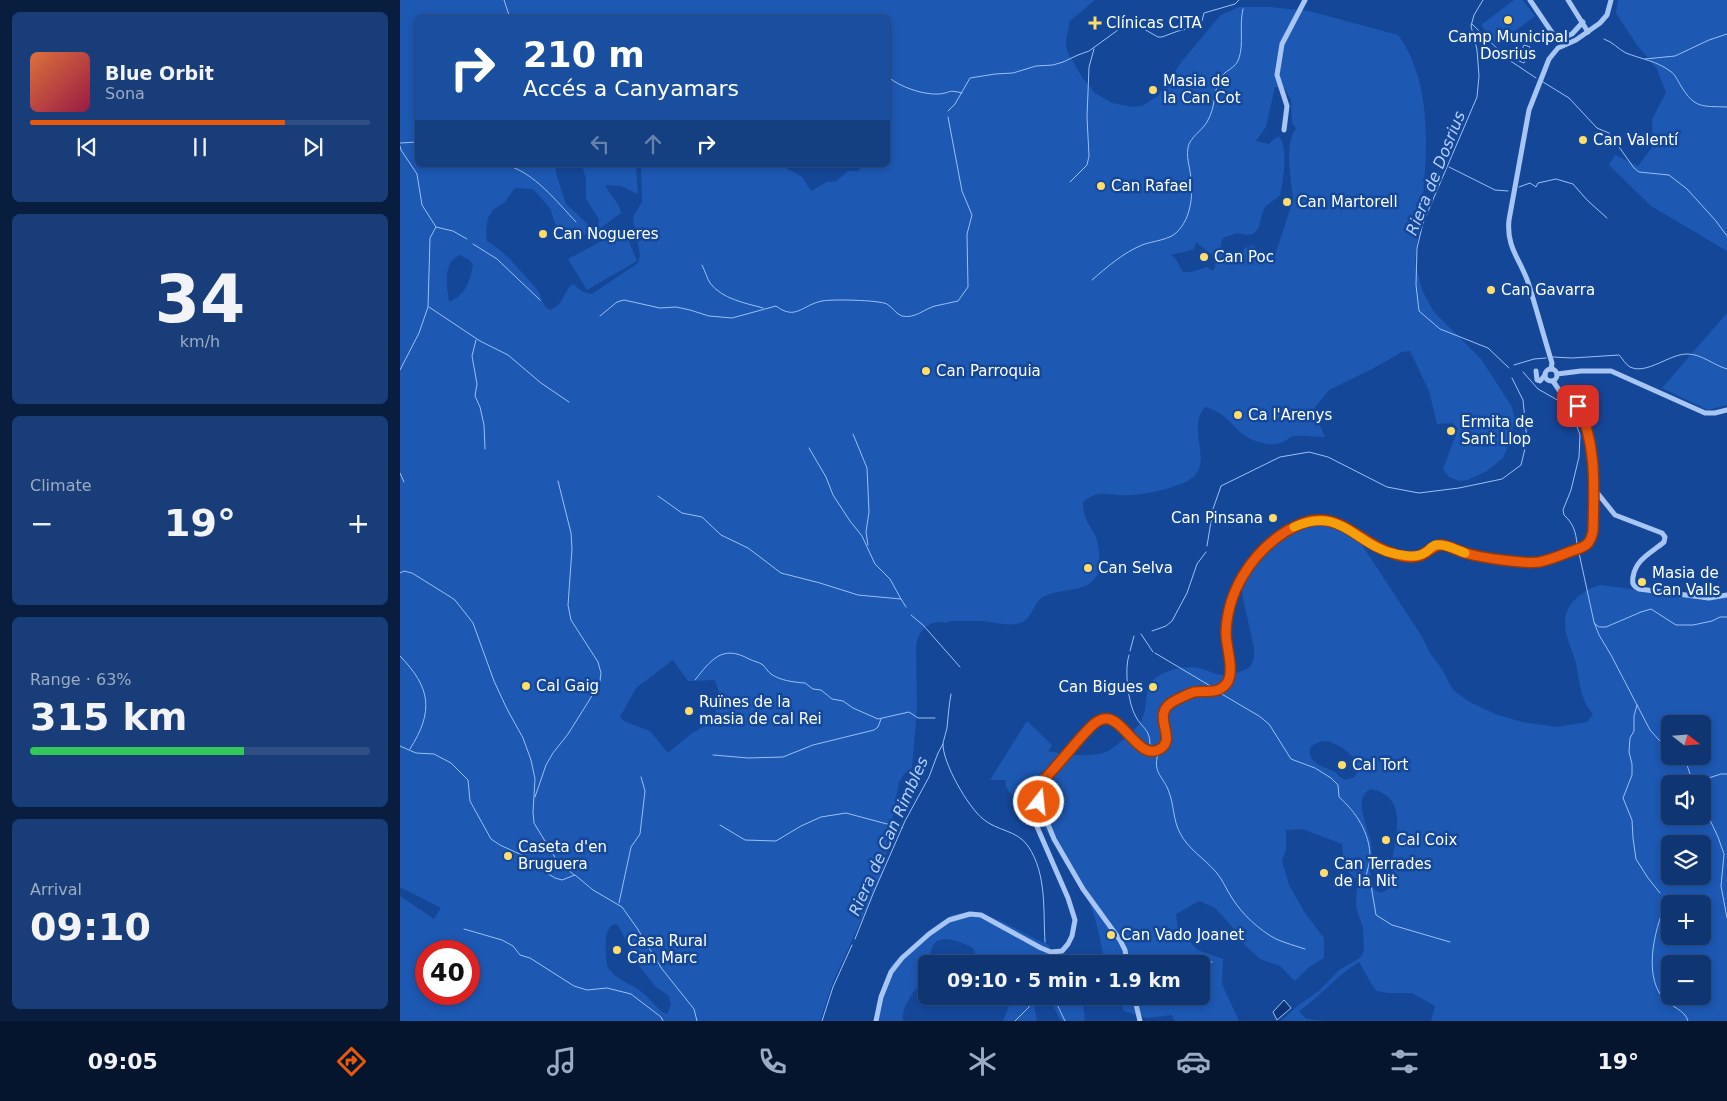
<!DOCTYPE html>
<html lang="en">
<head>
<meta charset="utf-8">
<style>
  :root { --surface:#103573; --page:#193d78; --text:#f1f3f6; --muted:#9cabc4; --line:#305085; --accent:#ea580c }
  body { margin:0; font-family:"DejaVu Sans",sans-serif; background:var(--page); color:var(--text); height:100vh; display:flex; flex-direction:column; font-size:19px; white-space:nowrap }
  * { box-sizing:border-box; margin:0 }
  p { font-size:16px; color:var(--muted) }
  .icon { flex:none; width:28px; height:28px; fill:none; stroke:currentColor; stroke-width:2; stroke-linecap:round; stroke-linejoin:round }
  .map { position:relative; flex:1; overflow:hidden }
  .details { display:flex; flex-direction:column; gap:12px; padding:12px; background:#091d3f; width:400px }
  .details>* { flex:none }
  .guide { position:absolute; left:15px; top:15px; width:475px; height:152px; border-radius:8px; box-shadow:0 2px 8px #0003,0 0 0 1px var(--line); background:#1a4fa0; color:#fff; overflow:hidden }
  .needle { width:32px; rotate:107deg }
  .controls { position:absolute; left:1261px; top:715px; display:grid; gap:10px }
  .controls a { display:grid; place-items:center; width:50px; height:50px; border-radius:8px; background:var(--surface); box-shadow:0 2px 8px #0003,0 0 0 1px var(--line); font-size:25px }
  .speed { position:absolute; left:15px; top:940px; display:flex; gap:10px; font-size:25px; font-weight:700; text-align:center }
  .speed>* { display:grid; place-content:center; width:65px; height:65px; border-radius:50%; background:var(--surface); box-shadow:0 2px 8px #0003,0 0 0 1px var(--line); line-height:1 }
  .speed .limit { border:8px solid #d22; background:#fff; color:#111 }
  .pin { position:absolute; display:grid; place-items:center; width:42px; height:42px; color:#fff; margin:-21px; border-radius:10px; box-shadow:0 2px 8px #0006 }
  .me { position:absolute; width:55px; margin:-28px; rotate:16deg; stroke-linejoin:round; filter:drop-shadow(0 0 4px #0008) }
  .turn { display:flex; align-items:center; gap:18px; height:105px; padding:0 25px; font-size:22px }
  .turn .icon { width:65px; height:65px; stroke-width:2.5 }
  .turn b { display:block; font-size:35px; line-height:42px }
  .lanes { display:flex; align-items:center; height:48px; padding:0 25px; background:#0003; justify-content:center; gap:25px; direction:ltr }
  .lanes .off { opacity:.35 }
  .big { font-size:38px; font-weight:600; line-height:1.1 }
  .details .tile { flex:1; display:flex; flex-direction:column; justify-content:center; gap:8px; min-width:0; padding:0 18px; border-radius:8px; background:var(--page) }
  .details .dial { align-items:center; gap:0 }
  .dial b { font-size:65px; line-height:1 }
  .song { display:flex; align-items:center; gap:15px }
  .cover { width:60px; height:60px; border-radius:8px; background:linear-gradient(135deg,hsl(20 70% 55%),hsl(340 70% 35%)) }
  .played { height:5px; border-radius:2px; background:linear-gradient(90deg,var(--accent) 75%,var(--line) 75%) }
  .keys { display:flex; justify-content:space-around; direction:ltr }
  .heat { display:flex; justify-content:space-between; align-items:center; font-size:28px; direction:ltr }
  .charge { height:8px; border-radius:4px; background:linear-gradient(90deg,#34c759 63%,var(--line) 0) }
  .trip { position:absolute; left:518px; top:955px; width:292px; height:50px; border-radius:8px; background:var(--surface); box-shadow:0 2px 8px #0003,0 0 0 1px var(--line); font-weight:600; line-height:50px; text-align:center }
  .tab-bar { display:flex; height:80px; justify-content:space-around; align-items:center; background:#06152e; color:var(--muted) }
  .tab-bar .icon { width:35px; height:35px }
  .tab-bar .current { color:var(--accent) }
  .tab-bar b { font-size:22px; color:var(--text) }
  main { display:flex; flex:1; min-height:0 }
  .map>svg:first-child { display:block }
</style>
</head>
<body>
<main>
<section class="details">
<div class="tile">
<div class="song"><i class="cover"></i><div><b>Blue Orbit</b><p>Sona</p></div></div>
<div class="played"></div>
<div class="keys"><svg class="icon" aria-label="previous" viewBox="0 0 24 24"><path d="M18 5L8 12l10 7zM5 5v14"/></svg><svg class="icon" aria-label="pause" viewBox="0 0 24 24"><path d="M8 5v14M16 5v14"/></svg><svg class="icon" aria-label="next" viewBox="0 0 24 24"><path d="M6 5l10 7-10 7zM19 5v14"/></svg></div>
</div>
<div class="tile dial"><b>34</b><p>km/h</p></div>
<div class="tile"><p>Climate</p>
<div class="heat"><a>−</a><b class="big">19°</b><a>+</a></div>
</div>
<div class="tile"><p>Range · 63%</p><b class="big">315 km</b><div class="charge"></div></div>
<div class="tile"><p>Arrival</p><b class="big">09:10</b></div>
</section>
<div class="map">
<svg width="1327" height="1021" viewBox="0 0 1327 1021">
  <rect width="100%" height="100%" fill="#154799"/>
  <!-- green -->
  <g fill="#1d58b3" fill-rule="evenodd">
    <path d="M0 0H695L670 21 666 41 667 51 682 77 695 93 712 103 732 107 742 106 758 96 782 61 814 23 821 15 839 7H869L909 11 998 35C1042 95 1023 192 1015 261L1022 290 1034 312 1081 359 1112 407 1115 419 1107 449 1103 458 1087 471 1068 480 1059 481 1049 477 1043 469 1058 429 1053 423 1037 424 1029 391 1010 351 1002 352 972 369 929 390 913 410 925 437C915 437 904 435 894 436 889 437 887 440 883 442 874 446 862 444 853 440 832 431 831 414 805 407 787 429 810 455 796 474 786 488 736 497 719 495 704 494 696 491 683 502 683 519 689 523 696 537 699 545 700 559 699 568 695 594 664 587 645 596 633 601 633 619 620 623 608 627 594 622 582 621 572 621 562 621 551 621 546 624 544 622 539 622 524 624 518 633 516 647L517 708 512 768 504 774 499 782 483 872 433 982 420 1021H0V896L34 919 41 908 0 887ZM18 18H488V165H463L458 171H448L436 181 427 182 411 191 402 177 381 165H241L242 202 234 215 233 219 240 254 238 263 192 294 183 292 173 284C162 292 165 304 150 310 142 307 143 298 138 291 134 285 129 281 125 276 113 262 102 250 87 241L86 230 88 218 93 210 105 202 115 188 133 189 150 208 156 226 168 239 187 234 190 226 166 204 157 177 155 165H18ZM875 87H884L891 100 892 123 896 128C884 143 891 179 893 198L891 206 874 258 867 260 866 258 857 257 854 245 845 248 842 254 829 257 821 251V244L823 238 837 233 847 235 853 234 858 229 864 208 880 195C883 183 889 144 878 136L869 144 856 141 866 127ZM796 242 816 258 815 267 813 271 807 267 791 272H783L775 258 771 255 792 250 794 249ZM60 255 68 259 73 264C70 281 66 295 49 302 47 286 42 262 60 255ZM273 660 288 681 315 680 320 695 313 721 292 733 268 753 250 731 224 721 220 717 236 688ZM214 924 218 925 239 966 256 987 269 996 271 1005 267 1014C257 1010 251 999 243 993 231 983 215 980 207 966 206 954 202 930 214 924ZM26 951H69V994H26Z"/>
    <polygon points="1114,0 1123,0 1135,16 1097,45 1081,25"/>
    <polygon points="1218,0 1327,0 1327,251 1251,206 1209,165 1215,155 1238,166 1253,146 1252,119 1266,93 1257,69 1237,45 1216,13"/>
    <path d="M182 165H236L238 194 221 186 205 185C209 195 220 202 221 213L198 230 199 219 186 199V179Z"/>
    <polygon points="224,229 237,261 187,290 168,259"/>
    <polygon points="1327,313 1327,405 1308,410 1262,388"/>
    <path d="M927 520 954 534 960 542 1021 635 1030 653 1042 669 1053 690 1068 701 1095 714 1122 722 1157 727 1187 722 1193 714C1180 700 1180 682 1176 664 1173 651 1164 634 1165 622 1166 602 1183 590 1200 585L1309 599 1327 597V1021H1031L1035 1006 1012 993H988L977 991 972 985 959 962C936 976 921 996 899 1011L906 1019 927 1021H881L896 1007 920 990 939 970 960 958 964 951 963 928 956 907 957 880 944 868 942 844 902 829 886 830V849L882 861 889 885 905 913 924 938V958L909 967 895 981 880 966 860 959 845 945 829 923 815 908 799 901 776 914 778 930 798 950 823 959 822 984 839 1021H775L772 1015 747 1018 724 1011 717 996H801V964H705C701 945 698 925 691 907 676 863 643 824 609 792L605 784 606 780H590L627 721 652 745 648 751C663 755 694 758 708 751 715 747 720 742 726 737 733 731 740 725 743 717 750 699 741 684 762 674 774 668 791 665 803 669 809 671 815 674 821 675 832 676 841 672 850 667L854 658V648L843 598 840 579 851 561 898 524ZM1270 724H1302V756H1270ZM927 741C941 745 955 755 959 769L955 777 945 780C941 778 938 775 935 772 924 766 905 764 911 746L919 742ZM1270 784H1302V816H1270ZM971 789C1004 796 998 825 994 849 992 861 991 872 991 884 989 889 985 893 979 892 964 888 974 854 971 842 968 831 960 811 962 800 963 795 966 791 971 789ZM1270 844H1302V876H1270ZM1270 904H1302V936H1270ZM1270 964H1302V996H1270Z"/>
    <path d="M567 912C594 912 623 935 649 945L650 958 655 964H579L573 948 571 947C561 942 538 932 532 948 530 953 531 958 530 964H526C526 985 501 998 503 1021H476L479 1001 491 965 522 938 552 915Z"/>
    <polygon points="681,956 685,956 689,959 688,964 663,964"/>
    <polygon points="613,996 636,996 635,1010 637,1021 603,1021"/>
    <polygon points="647,996 682,996 685,1021 661,1021"/>
  </g>
  <!-- water -->
  <g fill="#0d3476" stroke="#9bc0f5">
    <polygon points="1124,45 1130,47 1124,63 1117,60"/>
    <polygon points="884,1000 891,1008 877,1020 873,1012"/>
  </g>
  <g fill="none" stroke-linecap="round" stroke-linejoin="round">
    <!-- stream -->
    <g stroke="#9bc0f5" stroke-width="1">
      <polyline points="104,0 110,18"/>
      <polyline points="1083,0 1074,15 1071,26 1077,50 1079,76 1077,97 1023,223 1017,248 1016,285 1019,311 1040,329 1088,348 1109,368"/>
      <polyline points="1072,24 1109,60 1136,78"/>
      <path d="M1204 39C1213 42 1218 49 1226 53 1241 59 1257 61 1270 71 1276 75 1277 80 1281 86 1295 109 1302 106 1327 107"/>
      <polyline points="1245,59 1275,56 1309,40 1327,34"/>
      <path d="M488 77C500 87 523 95 539 94 551 93 547 89 562 93"/>
      <polyline points="1143,82 1169,98 1197,128 1209,133 1234,168 1239,172 1269,175 1287,189 1316,221 1327,236"/>
      <polyline points="548,111 555,104 570,78 595,74 613,73 636,66 653,65 663,62 678,55 689,51 718,30 724,28 742,28 758,37 762,37 778,31 795,27 802,21 804,13 835,4 839,0"/>
      <polyline points="0,143 18,142"/>
      <polyline points="0,146 1,150 17,174 22,205 36,227 30,238 28,307 19,333 0,370"/>
      <path d="M106 165C134 172 157 202 176 222"/>
      <polyline points="1049,167 1095,190 1108,191"/>
      <polyline points="670,182 687,165 689,156 687,117 689,67 694,49"/>
      <polyline points="1119,187 1130,183 1136,187 1138,183 1156,179 1173,184 1187,200 1207,218"/>
      <polyline points="36,227 53,231 67,239"/>
      <polyline points="73,244 97,259 140,300"/>
      <path d="M302 265C305 271 307 278 310 283 322 299 345 303 363 308"/>
      <path d="M692 280C707 267 723 253 742 245 752 241 770 240 777 232 791 218 793 196 791 178 790 167 785 155 789 144 793 135 804 129 808 120 815 108 814 92 819 80 824 70 836 69 839 58 844 44 839 25 843 9"/>
      <polyline points="29,307 80,341 108,355 141,383 169,402"/>
      <path d="M200 316 217 302 224 300 260 308 276 307 290 310 309 316 332 318 376 306C396 321 402 305 422 301 432 299 479 300 487 304 493 308 496 314 502 316 515 319 524 309 535 306 543 304 550 303 558 301L568 287 567 234 572 215 562 191 548 117"/>
      <polyline points="76,340 72,356 77,384 75,396 80,407 84,425 85,449"/>
      <path d="M1153 357 1172 358 1219 355C1223 359 1225 364 1230 367 1247 375 1269 354 1287 354 1302 354 1313 365 1327 369"/>
      <polyline points="1114,365 1134,359 1146,358"/>
      <path d="M1123 372 1138 389 1168 406 1172 413 1180 435 1179 457 1171 490 1163 510 1164 515C1173 523 1176 532 1177 544"/>
      <polyline points="453,434 467,468 469,512 466,532 468,545"/>
      <polyline points="409,448 426,477 433,495 450,521 462,536 475,564 490,579 501,599"/>
      <polyline points="0,473 4,482"/>
      <polyline points="258,496 282,513 302,517 321,535 348,548 381,573 420,583 458,595 501,599 506,607"/>
      <polyline points="807,546 813,509 821,486 880,457 909,452 928,457 987,487 1019,493 1059,488 1102,479 1121,465 1127,440 1123,400 1112,378"/>
      <polyline points="1179,553 1194,622 1199,635 1211,655 1250,730 1259,740 1270,748"/>
      <polyline points="0,573 4,571 12,573 49,596 55,600 73,623 94,681 107,709 123,738 131,760 135,779 133,812 134,823 156,859 174,875"/>
      <polyline points="511,615 523,625 560,667"/>
      <polyline points="1194,623 1199,627 1206,627 1241,612 1251,609 1276,625 1293,625 1312,621 1320,617 1327,617"/>
      <polyline points="752,631 766,626 772,621 787,593 797,564 806,552"/>
      <polyline points="741,634 753,652"/>
      <polyline points="730,651 734,636"/>
      <polyline points="755,653 812,687"/>
      <path d="M729 655C724 669 728 704 736 717 742 728 750 729 750 744"/>
      <path d="M0 656C31 688 34 711 10 749"/>
      <path d="M295 680C311 660 322 644 349 659 353 661 359 662 363 665 366 668 368 672 371 674 381 681 394 682 405 683L413 689 421 690 432 699 443 701 453 708 478 719 509 712 518 718H535"/>
      <path d="M820 693 859 716 869 724 891 759 915 768 931 778 938 785 939 797C956 812 970 833 970 857 970 863 967 870 966 877L971 885 976 915 992 925 1050 942"/>
      <path d="M551 694C549 705 548 717 547 728 546 733 544 738 543 743 542 762 568 807 583 819 597 831 617 830 628 846 647 874 643 910 645 942"/>
      <polyline points="1237,705 1234,716 1234,731 1230,738 1229,752 1232,764 1232,775 1223,798 1232,820 1233,838 1236,859 1248,878 1260,893"/>
      <polyline points="0,746 16,753 34,754 51,763 68,780 70,801 91,839 100,845 139,863 145,872 155,878 162,880 175,875 193,890 222,907 237,928 262,969 294,1009 297,1021"/>
      <path d="M758 754C752 773 764 777 769 792 774 805 773 820 780 833 788 849 805 859 816 872 823 880 826 889 832 898 842 914 859 930 876 939 885 943 896 946 905 949"/>
      <polyline points="313,755 348,758 383,757 413,745 474,730 478,727 481,719"/>
      <polyline points="1281,756 1287,765 1293,783"/>
      <polyline points="1293,783 1321,774 1327,774"/>
      <polyline points="135,797 146,765 153,753 168,734 190,699 200,681 201,673 198,662 171,620 168,605 172,549 171,533 158,481"/>
      <polyline points="1302,803 1318,837 1324,854 1321,886 1327,918"/>
      <polyline points="320,825 345,840 376,841 401,826 421,817 446,813 502,828"/>
      <path d="M1268 898C1256 924 1242 973 1263 998 1270 1007 1285 1009 1288 1021"/>
      <polyline points="219,903 231,847 240,834 245,791 241,777"/>
      <polyline points="64,929 102,940 113,946 120,955 130,958 174,986 187,990 207,988 231,994 261,1017 263,1021"/>
      <polyline points="455,939 473,894 505,821 529,777 538,753 543,744"/>
      <polyline points="730,957 755,959 787,957 812,962"/>
      <polyline points="634,964 645,957"/>
      <polyline points="645,964 646,954"/>
      <polyline points="674,964 708,957 719,959"/>
      <polyline points="653,996 665,1021"/>
      <polyline points="422,1021 433,987 452,945"/>
      <polyline points="615,1021 629,1007 632,996"/>
    </g>
    <!-- minor -->
    <g stroke="#a8c6f3" stroke-width="5">
      <polyline points="1130,0 1157,40 1172,34 1183,22"/>
      <polyline points="1168,0 1188,32"/>
      <polyline points="884,130 887,106 877,75 882,44 905,0"/>
      <circle cx="1151" cy="375" r="6"/>
      <path d="M1151 369 1152 363C1144 337 1137 311 1129 285 1121 260 1106 248 1109 220L1129 110 1149 59 1158 48 1176 40 1200 23 1207 15 1211 0"/>
      <polyline points="1136,371 1137,380 1140,381 1145,375"/>
      <polyline points="1157,374 1181,371 1211,371 1305,413 1315,413 1327,410"/>
      <path d="M1195 490 1215 515 1262 533 1265 537 1264 542C1251 553 1236 559 1233 577 1232 584 1233 586 1239 589L1309 598 1327 595"/>
      <path d="M727 964 725 950 720 940 683 889 654 839 639 802 638 790 643 782 687 730C723 695 728 754 754 751 779 748 755 718 766 706 772 699 787 693 796 692 808 691 820 694 827 682 835 671 826 647 826 634 826 592 852 553 887 531 896 525 907 520 918 520 947 519 966 546 993 554 1003 556 1016 559 1026 553 1032 549 1034 545 1042 545 1052 546 1061 552 1071 554 1085 558 1124 564 1138 562 1149 560 1160 555 1171 551 1183 547 1191 545 1193 531L1194 472 1183 415 1178 405 1169 394 1159 390 1153 381"/>
      <polyline points="734,996 740,1021"/>
      <polyline points="476,1021 481,997 491,972 502,958 529,934 549,920 570,914 581,915 641,948 651,952 662,951 668,944 672,936 675,920 668,898 628,806 627,791 635,783 643,782"/>
    </g>
  </g>
  <g fill="none" stroke-linecap="round" stroke-linejoin="round">
    <!-- route casing -->
    <g stroke="#983908" stroke-width="12">
      <path id="route" d="M639 802 638 790 642 782C654 769 665 756 676 743 682 736 688 729 695 723 699 720 704 718 709 719 726 723 741 761 760 749 779 737 747 714 776 700 782 697 788 694 794 692 806 690 818 695 827 683 835 671 826 647 826 633 827 592 851 554 885 532 895 526 906 520 918 520 946 519 965 546 992 553 1000 556 1011 558 1019 556 1028 553 1033 544 1043 545 1052 547 1060 552 1069 554 1084 558 1125 564 1139 562 1150 560 1159 556 1169 552 1183 547 1190 547 1193 531 1194 489 1197 444 1178 406"/>
    </g>
    <!-- route -->
    <use href="#route" stroke="#ea580c" stroke-width="9"/>
    <!-- slow -->
    <path stroke="#f59e0b" stroke-width="9" d="M894 527C942 505 955 546 996 554 1007 556 1017 558 1026 552 1029 550 1032 546 1035 545 1044 543 1057 550 1065 553"/>
  </g>
  <!-- markers -->
  <g fill="#ffdd6a" stroke="#154799" stroke-width="2">
    <circle cx="1108" cy="20" r="5"/>
    <path d="M692.5 15.5h5v5h5v5h-5v5h-5v-5h-5v-5h5z"/>
    <circle cx="753" cy="90" r="5"/>
    <circle cx="1183" cy="140" r="5"/>
    <circle cx="701" cy="186" r="5"/>
    <circle cx="887" cy="202" r="5"/>
    <circle cx="143" cy="234" r="5"/>
    <circle cx="804" cy="257" r="5"/>
    <circle cx="1091" cy="290" r="5"/>
    <circle cx="526" cy="371" r="5"/>
    <circle cx="838" cy="415" r="5"/>
    <circle cx="1051" cy="431" r="5"/>
    <circle cx="873" cy="518" r="5"/>
    <circle cx="688" cy="568" r="5"/>
    <circle cx="1242" cy="582" r="5"/>
    <circle cx="126" cy="686" r="5"/>
    <circle cx="753" cy="687" r="5"/>
    <circle cx="289" cy="711" r="5"/>
    <circle cx="942" cy="765" r="5"/>
    <circle cx="986" cy="840" r="5"/>
    <circle cx="108" cy="856" r="5"/>
    <circle cx="924" cy="873" r="5"/>
    <circle cx="711" cy="935" r="5"/>
    <circle cx="217" cy="950" r="5"/>
  </g>
  <g text-anchor="middle" stroke-width="5" stroke-linejoin="round" paint-order="stroke">
    <!-- poi labels -->
    <g font-size="15" fill="#fff" stroke="#154799" text-anchor="start">
      <text x="706" y="28">Clínicas CITA</text>
      <text x="1108" y="42" text-anchor="middle">Camp Municipal<tspan x="1108" dy="17">Dosrius</tspan></text>
      <text x="763" y="86">Masia de<tspan x="763" dy="17">la Can Cot</tspan></text>
      <text x="1193" y="145">Can Valentí</text>
      <text x="711" y="191">Can Rafael</text>
      <text x="897" y="207">Can Martorell</text>
      <text x="153" y="239">Can Nogueres</text>
      <text x="814" y="262">Can Poc</text>
      <text x="1101" y="295">Can Gavarra</text>
      <text x="536" y="376">Can Parroquia</text>
      <text x="848" y="420">Ca l'Arenys</text>
      <text x="1061" y="427">Ermita de<tspan x="1061" dy="17">Sant Llop</tspan></text>
      <text x="863" y="523" text-anchor="end">Can Pinsana</text>
      <text x="698" y="573">Can Selva</text>
      <text x="1252" y="578">Masia de<tspan x="1252" dy="17">Can Valls</tspan></text>
      <text x="136" y="691">Cal Gaig</text>
      <text x="743" y="692" text-anchor="end">Can Bigues</text>
      <text x="299" y="707">Ruïnes de la<tspan x="299" dy="17">masia de cal Rei</tspan></text>
      <text x="952" y="770">Cal Tort</text>
      <text x="996" y="845">Cal Coix</text>
      <text x="118" y="852">Caseta d'en<tspan x="118" dy="17">Bruguera</tspan></text>
      <text x="934" y="869">Can Terrades<tspan x="934" dy="17">de la Nit</tspan></text>
      <text x="721" y="940">Can Vado Joanet</text>
      <text x="227" y="946">Casa Rural<tspan x="227" dy="17">Can Marc</tspan></text>
    </g>
    <!-- water labels -->
    <g font-size="16" font-style="italic" fill="#b5d0f9" stroke="#154799">
      <text transform="translate(1035 173) rotate(-68)" y="6">Riera de Dosrius</text>
      <text transform="translate(488 836) rotate(-66)" y="6">Riera de Can Rimbles</text>
    </g>
  </g>
</svg>
<div class="controls">
<a><svg class="needle" viewBox="-14 -14 28 28"><path d="M0-13l5 13h-10z" fill="#e53935"/><path d="M0 13l5-13h-10z" fill="#9cabc4"/></svg></a>
<a><svg class="icon" aria-label="sound" viewBox="0 0 24 24"><path d="M4 9h4l5-4v14l-5-4H4zM17 9q2 3 0 6"/></svg></a>
<a><svg class="icon" aria-label="layers" viewBox="0 0 24 24"><path d="M12 4l9 5-9 5-9-5zM3 14l9 5 9-5"/></svg></a>
<a>+</a>
<a>−</a>
</div>
<div class="speed"><div class="limit">40</div></div>
<div class="pin" style="left:1178px;top:406px;background:#d93025"><svg class="icon" aria-label="arrive" viewBox="0 0 24 24"><path d="M6 21V4h12l-3 4 3 4H6"/></svg></div>
<svg class="me" style="left:639px;top:802px" viewBox="-20 -20 40 40"><circle r="17" fill="#ea580c" stroke="#fff" stroke-width="3"/><path d="M0-11L8 9 0 5-8 9z" fill="#fff"/></svg>
<div class="trip">09:10 · 5 min · 1.9 km</div>
<div class="guide">
<div class="turn"><svg class="icon" aria-label="right" viewBox="0 0 24 24"><path d="M7 20v-9h11M14 6l5 5-5 5"/></svg><div><b>210 m</b>Accés a Canyamars</div></div>
<div class="lanes"><svg class="icon off" aria-label="left" viewBox="0 0 24 24"><path d="M17 20v-9H6M10 6l-5 5 5 5"/></svg><svg class="icon off" aria-label="ahead" viewBox="0 0 24 24"><path d="M12 20V5M6 11l6-6 6 6"/></svg><svg class="icon" aria-label="right" viewBox="0 0 24 24"><path d="M7 20v-9h11M14 6l5 5-5 5"/></svg></div>
</div>
</div>
</main>
<nav class="tab-bar">
<b>09:05</b>
<svg class="icon current" aria-label="directions" viewBox="0 0 24 24"><path d="M12 3l9 9-9 9-9-9zM9 14v-3h6M13 9l2 2-2 2"/></svg>
<svg class="icon" aria-label="music" viewBox="0 0 24 24"><path d="M9 18V5l10-2v13"/><circle cx="6" cy="18" r="3"/><circle cx="16" cy="16" r="3"/></svg>
<svg class="icon" aria-label="phone" viewBox="0 0 24 24"><path d="M5 4h4l2 5-3 2q2 4 5 5l2-3 5 2v4C11 20 4 13 5 4z"/></svg>
<svg class="icon" aria-label="climate" viewBox="0 0 24 24"><path d="M12 3v18M4 7l16 10M4 17L20 7"/></svg>
<svg class="icon" aria-label="car" viewBox="0 0 24 24"><path d="M5 17H2v-5l4-1 3-4h7l3 4 3 1v5h-3M9 17h6M6 11h13"/><circle cx="7" cy="17" r="2"/><circle cx="17" cy="17" r="2"/></svg>
<svg class="icon" aria-label="filters" viewBox="0 0 24 24"><path d="M4 7h16M4 17h16"/><circle cx="9" cy="7" r="2"/><circle cx="15" cy="17" r="2"/></svg>
<b>19°</b>
</nav>
</body>
</html>
